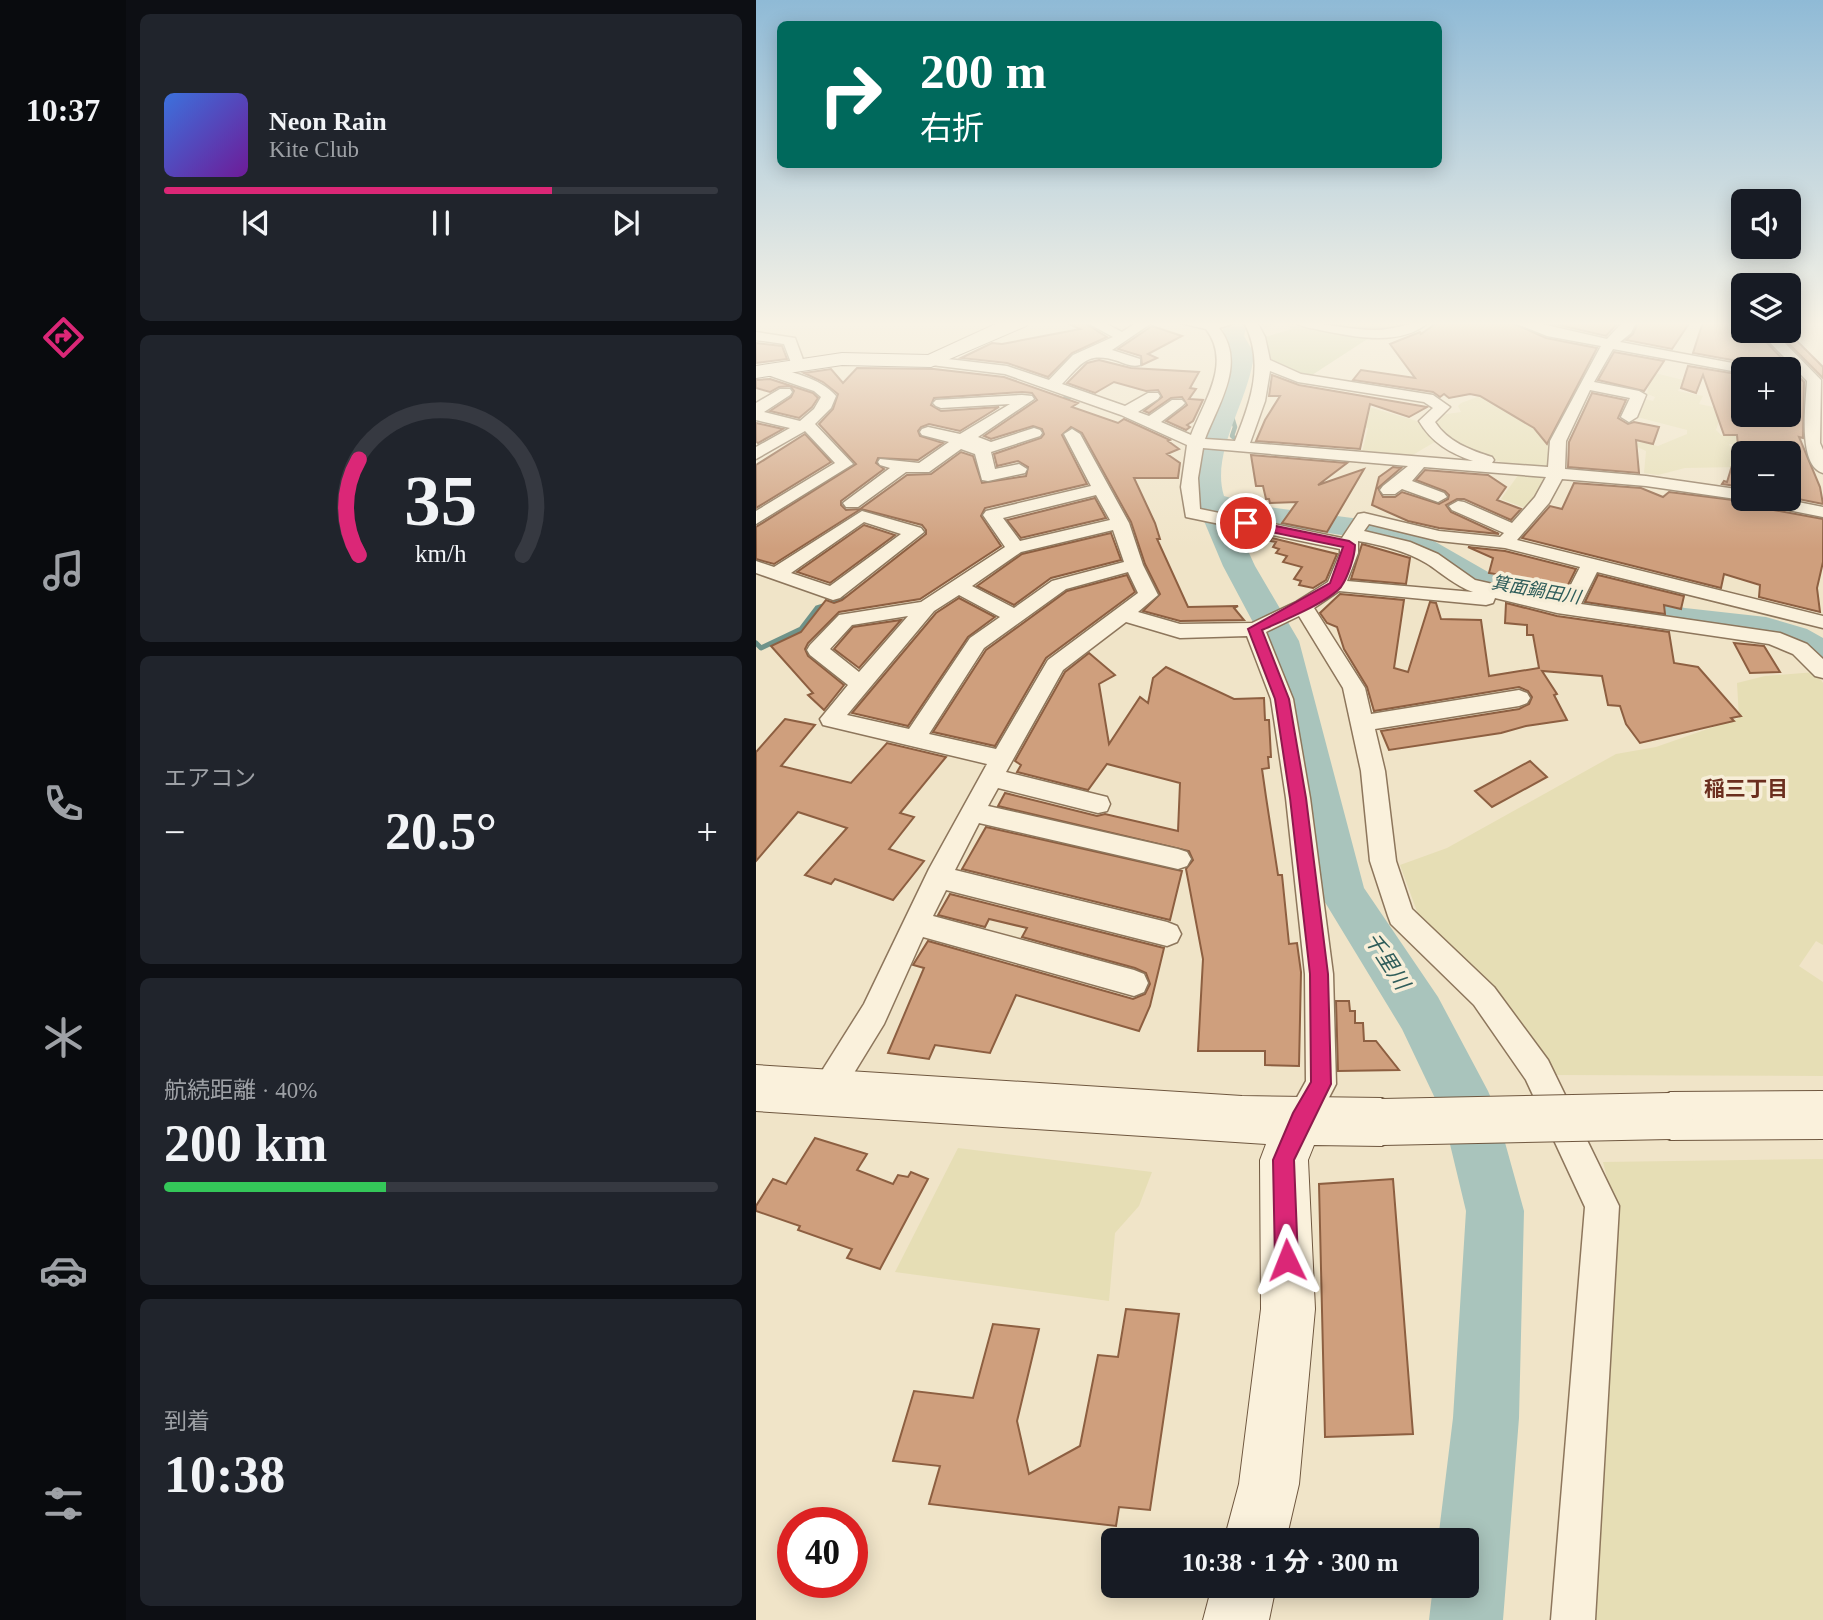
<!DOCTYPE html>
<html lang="ja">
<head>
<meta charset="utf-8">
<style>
  :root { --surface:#171b24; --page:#20242c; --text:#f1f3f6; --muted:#9ea1a6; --line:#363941; --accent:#db2777 }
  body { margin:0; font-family:"Times New Roman","Noto Sans JP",serif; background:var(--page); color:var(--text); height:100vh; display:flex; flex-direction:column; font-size:26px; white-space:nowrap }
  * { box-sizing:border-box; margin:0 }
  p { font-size:23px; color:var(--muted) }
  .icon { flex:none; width:38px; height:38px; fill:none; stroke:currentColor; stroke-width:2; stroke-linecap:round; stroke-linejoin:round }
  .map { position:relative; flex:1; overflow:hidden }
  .sheet { display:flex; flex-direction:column; gap:14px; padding:14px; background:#0d0f14; width:630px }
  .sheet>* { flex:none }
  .hud { position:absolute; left:21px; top:21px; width:665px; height:147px; border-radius:10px; box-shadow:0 4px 18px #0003; background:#00695c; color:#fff; overflow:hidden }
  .controls { position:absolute; left:975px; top:189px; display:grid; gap:14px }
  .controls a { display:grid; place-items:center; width:70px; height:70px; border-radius:10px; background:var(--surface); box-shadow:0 4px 18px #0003; font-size:35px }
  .speed { position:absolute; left:21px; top:1507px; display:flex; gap:14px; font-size:35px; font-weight:700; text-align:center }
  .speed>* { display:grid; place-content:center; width:91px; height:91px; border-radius:50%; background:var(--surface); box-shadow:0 4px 18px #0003; line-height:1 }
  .speed .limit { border:10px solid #d22; background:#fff; color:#111 }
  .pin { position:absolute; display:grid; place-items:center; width:60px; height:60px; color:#fff; margin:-30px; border:4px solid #fff; border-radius:50%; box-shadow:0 2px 7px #0007 }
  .me { position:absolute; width:77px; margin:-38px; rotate:358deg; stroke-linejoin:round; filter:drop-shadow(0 0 5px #0008) }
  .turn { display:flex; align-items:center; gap:24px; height:147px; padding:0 28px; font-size:32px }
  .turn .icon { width:91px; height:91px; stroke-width:2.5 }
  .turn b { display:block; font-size:49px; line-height:60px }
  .big { font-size:52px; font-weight:700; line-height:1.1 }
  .sheet .card { flex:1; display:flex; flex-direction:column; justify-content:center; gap:10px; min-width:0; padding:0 24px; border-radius:10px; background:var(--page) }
  .sheet .dial { align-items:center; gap:0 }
  .dial svg { height:182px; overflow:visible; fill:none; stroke:var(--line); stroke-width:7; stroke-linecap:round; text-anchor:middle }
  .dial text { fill:var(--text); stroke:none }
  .song { display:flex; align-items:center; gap:21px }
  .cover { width:84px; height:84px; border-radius:10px; background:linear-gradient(135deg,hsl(220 70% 55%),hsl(280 70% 35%)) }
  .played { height:7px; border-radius:4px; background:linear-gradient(90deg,var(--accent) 70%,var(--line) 70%) }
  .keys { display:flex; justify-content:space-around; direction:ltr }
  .heat { display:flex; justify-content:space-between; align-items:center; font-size:38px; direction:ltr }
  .charge { height:10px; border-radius:5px; background:linear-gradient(90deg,#34c759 40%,var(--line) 0) }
  .trip { position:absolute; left:345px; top:1528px; width:378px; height:70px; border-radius:10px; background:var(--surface); box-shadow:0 4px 18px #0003; font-weight:700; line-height:70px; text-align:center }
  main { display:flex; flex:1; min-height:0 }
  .tab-bar { display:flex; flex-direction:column; width:126px; justify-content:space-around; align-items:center; background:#090b0e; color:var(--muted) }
  .tab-bar .icon { width:49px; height:49px }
  .tab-bar .selected { color:var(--accent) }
  .tab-bar b { font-size:32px; color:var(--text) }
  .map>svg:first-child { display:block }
</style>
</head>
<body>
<main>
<nav class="tab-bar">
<b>10:37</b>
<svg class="icon selected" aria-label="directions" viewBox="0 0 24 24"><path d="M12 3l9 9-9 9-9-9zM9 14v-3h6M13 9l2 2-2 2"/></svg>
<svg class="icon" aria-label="music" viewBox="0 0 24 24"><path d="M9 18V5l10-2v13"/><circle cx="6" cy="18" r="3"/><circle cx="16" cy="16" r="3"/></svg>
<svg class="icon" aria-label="phone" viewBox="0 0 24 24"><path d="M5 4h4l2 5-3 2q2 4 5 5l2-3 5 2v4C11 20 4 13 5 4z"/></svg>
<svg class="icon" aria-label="climate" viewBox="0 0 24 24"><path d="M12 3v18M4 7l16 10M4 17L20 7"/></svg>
<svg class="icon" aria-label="car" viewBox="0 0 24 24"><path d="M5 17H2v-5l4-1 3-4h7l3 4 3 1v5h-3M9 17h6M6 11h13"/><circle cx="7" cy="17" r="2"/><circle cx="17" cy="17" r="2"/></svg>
<svg class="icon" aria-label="filters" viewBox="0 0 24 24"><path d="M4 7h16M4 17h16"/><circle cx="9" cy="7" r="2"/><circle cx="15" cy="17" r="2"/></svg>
</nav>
<section class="sheet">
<div class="card">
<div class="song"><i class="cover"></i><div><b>Neon Rain</b><p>Kite Club</p></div></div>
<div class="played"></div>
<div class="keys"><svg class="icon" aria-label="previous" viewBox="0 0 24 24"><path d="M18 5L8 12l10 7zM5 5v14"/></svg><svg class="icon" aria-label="pause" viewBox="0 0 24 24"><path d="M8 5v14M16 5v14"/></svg><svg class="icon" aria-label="next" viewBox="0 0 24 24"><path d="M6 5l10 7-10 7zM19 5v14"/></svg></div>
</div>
<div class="card dial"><svg viewBox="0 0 100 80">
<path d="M14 69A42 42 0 1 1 86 69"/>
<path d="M14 69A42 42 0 0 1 14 27" stroke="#db2777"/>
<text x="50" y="56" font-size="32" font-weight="700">35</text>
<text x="50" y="72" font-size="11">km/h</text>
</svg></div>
<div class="card"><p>エアコン</p>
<div class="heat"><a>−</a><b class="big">20.5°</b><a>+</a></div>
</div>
<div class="card"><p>航続距離 · 40%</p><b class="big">200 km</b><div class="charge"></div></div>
<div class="card"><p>到着</p><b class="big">10:38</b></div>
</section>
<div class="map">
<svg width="1067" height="1620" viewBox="0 0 1067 1620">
  <rect width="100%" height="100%" fill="#f0e4c8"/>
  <!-- farmland -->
  <g fill="#e6deb5">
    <polygon points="895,372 927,380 922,391 947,396 943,404 967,409 960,430 965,435 992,437 996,444 973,444 983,467 929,468 902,475 888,473 890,451 875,444 887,442 902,446 931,434 931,430 881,417 889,399 897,401 899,397 891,394"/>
    <polygon points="724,396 790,425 798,435 794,467 748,463 714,452 677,425 683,415 705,412 702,406 705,403"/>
    <polygon points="602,404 661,421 682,440 655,456 606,452 612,428 583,424"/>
    <polygon points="763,474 790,479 780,497 769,508 745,499"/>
    <polygon points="1060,672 1067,683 1067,945 1060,941 1043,966 1067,982 1067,1076 796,1075 663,917 644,865 691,848 860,754 900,747 983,718 981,683 1009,676"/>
    <polygon points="202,1148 396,1172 383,1206 359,1233 353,1301 139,1272"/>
    <polygon points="1067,1159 1067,1620 840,1620 859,1209 847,1162"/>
  </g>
  <!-- green -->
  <g fill="#c9cf9b">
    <polygon points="503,322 532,322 616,336 553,377 516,362 509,337 536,329 526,323 509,328"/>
    <polygon points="555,322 649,322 652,326 622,334"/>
  </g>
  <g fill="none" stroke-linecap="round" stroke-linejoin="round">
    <!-- stream-far1 -->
    <g stroke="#6f938a" stroke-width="4.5">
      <polyline points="309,398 314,397"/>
      <polyline points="469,415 476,417 479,427 476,436 481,440"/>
      <polyline points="453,427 464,427"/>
    </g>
    <!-- stream -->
    <polyline stroke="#6f938a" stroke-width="5" points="0,643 5,648 45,629 61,608 99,596"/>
    <!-- river -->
    <path fill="#a9c4bc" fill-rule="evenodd" d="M470 322H492L488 336 498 353C494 400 454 451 468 496L504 506 604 519 664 533 739 576 806 583 929 608 1010 617 1051 629 1067 638V667L1054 663 1040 653 1014 640 929 629 806 603 737 596 703 585 664 557 642 547 604 538 477 518 499 566 543 641 608 888 682 997 732 1091 740 1110 768 1211 763 1418 747 1620H673L677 1586H710V1540H682L697 1418 710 1211 687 1115 646 1029 564 894 507 641 467 566 440 502 436 488 437 458 456 415 473 362 474 353 464 336Z"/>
  </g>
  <!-- building -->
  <g fill="#cf9f7d" stroke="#8d5f41" stroke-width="2" fill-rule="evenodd">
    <polygon points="309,322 327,322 351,337 316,353 292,377 251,363 205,358 236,343 246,344 324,329"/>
    <polygon points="682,322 754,322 790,338 841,348 791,444 778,428 724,396 714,394 693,398 688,394 684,397 677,392 597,380 605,370 659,378 634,344 664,332 665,334"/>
    <polygon points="790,322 863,322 850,336"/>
    <polygon points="882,322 934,322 916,349 870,340 877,334"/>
    <polygon points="947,322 987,322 987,331 1000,331 1048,382 1047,438 1043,437 1064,487 1067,504 1032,497 1032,453 987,453 987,487 966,484 968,481 971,482 982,446 981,435 968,435 947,375 940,393 925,388 932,366 987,375 987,415 1032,415 1032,369 996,369 987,362 937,353"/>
    <polygon points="396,326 426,336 392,354 401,358 386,365 385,356 362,349"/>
    <polygon points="1020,331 1031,331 1067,367 1067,378"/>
    <polygon points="0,343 26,346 31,359 0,363"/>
    <polygon points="858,352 908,361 888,391 842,380"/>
    <polygon points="343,360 375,368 443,372 434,388 440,389 433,399 447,400 437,421 431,425 434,427 430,430 410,421 431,405 426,397 415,398 393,413 388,411 406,397 402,390 390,391 358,382 339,393 311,383 331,363"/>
    <path d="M101 368 178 369 248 377 322 403 316 407 362 423 368 419 414 440 412 441 423 449 411 454 424 463 422 478H378L399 523 404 539H401L432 607 482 606 478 608 488 620 424 621 387 611 404 594 389 564 375 522 326 433 315 427 306 435 331 484 229 508 225 516 245 546 164 599 83 612 52 643 49 649 52 656 88 685 68 710 52 695 57 693 15 646 45 632 70 600 78 603 86 600 170 534V530L166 525 105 509 18 564 0 559V527L100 464 63 424 77 409 82 394 67 382 48 373 75 369 87 383ZM266 392 276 393 281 400 228 436 235 439 277 426 286 429 288 434 285 438 238 454 241 466 262 461 272 467 270 476 226 483 217 456 205 452 175 474 151 475 104 509 90 510 85 505V501L128 469 120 463 122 458 162 460 187 443 164 436 162 431 165 427 173 424 204 431 243 407 185 411 175 405 178 398Z"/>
    <polygon points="516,375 543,385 671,407 653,417 614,404 604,449 500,441 509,420 524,396 513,396"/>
    <polygon points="14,379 57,393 62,398 56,407 43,418 14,411 35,397 38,391 34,386 23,387 14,392 0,388 0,380"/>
    <polygon points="836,393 870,400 862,418 872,424 878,422 903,427 897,444 880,440 883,473 812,467 813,442"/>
    <polygon points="0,423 27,429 2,443 0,442"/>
    <polygon points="49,434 75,462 0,508 0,465"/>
    <polygon points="495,455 591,463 562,485 608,469 571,532 526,523 541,502 514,503 513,499 510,499 507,486 500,486"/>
    <polygon points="637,467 645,468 622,488 627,497 639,497 646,492 683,504 692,499 693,495 689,491 660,480 669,470 732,475 750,487 741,500 765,509 755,520 708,499 701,499 690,505 695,512 743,534 683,528 652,521 616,505 623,477"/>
    <polygon points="818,483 885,488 907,497 913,492 993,502 996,506 1067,519 1067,562 1061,588 1064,612 1003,597 1004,585 968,574 965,588 766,538 794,506 806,509"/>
    <polygon points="339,498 350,518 265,538 251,520"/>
    <polygon points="108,525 139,535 74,583 41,572"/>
    <polygon points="355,533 365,560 295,578 258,605 221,586 266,554"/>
    <polygon points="516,538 581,554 570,580 557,588 543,585 545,581 538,579 546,567 527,562 531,556 520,553 523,549 517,547 520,542 514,541"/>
    <polygon points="606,544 654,558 650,584 595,579"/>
    <polygon points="712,547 749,551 820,569 806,597 751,585 751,576 733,573 737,558"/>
    <polygon points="371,575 379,592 290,658 239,746 177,732 230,650 311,591"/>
    <polygon points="842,575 928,596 925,609 908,605 909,614 829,602"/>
    <polygon points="584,594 648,600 638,668 652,672 674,602 680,603 685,619 725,620 733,676 783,668 777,635 771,635 771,625 749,623 750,603 801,616 913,632 918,663 942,667 985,716 975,718 978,721 884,743 870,724 864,706 852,705 846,676 786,671 801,694 798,695 811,720 770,726 745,733 633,750 625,731 763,709 773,704 776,697 772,691 763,687 618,711 611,687 588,649 581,627 571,623 564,613"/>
    <polygon points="203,598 239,617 212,637 152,726 96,713 180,613"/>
    <polygon points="145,620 103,668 78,649 97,627"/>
    <polygon points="978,643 1008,646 1024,672 994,673"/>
    <polygon points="333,653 359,675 343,684 353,744 384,697 392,703 397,678 410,667 478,699 508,698 509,720 513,720 515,757 512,757 513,768 506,769 510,797 522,875 526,875 533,944 541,943 545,972 543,1066 509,1065 509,1051 442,1051 447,959 430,869 437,860 433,851 242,806 249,793 341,816 349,814 422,831 424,783 351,764 332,790 261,772 265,765 259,761 309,672"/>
    <polygon points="29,719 59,725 25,766 95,783 131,743 190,757 144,813 158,817 133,849 168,861 137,900 79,879 75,884 49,875 91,828 42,812 0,861 0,752"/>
    <polygon points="774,761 791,777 736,807 719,791"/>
    <polygon points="230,827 426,871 414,920 206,869"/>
    <polygon points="194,894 408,948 394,1006 383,1031 260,995 234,1053 179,1045 173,1059 132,1053 168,968 157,965 172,941 377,999 389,994 394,984 390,973 379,968 266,937 271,928 233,919 229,927 182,915"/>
    <polygon points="580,1001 593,1001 594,1011 599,1011 599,1023 607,1023 608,1041 620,1041 643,1070 582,1071"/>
    <polygon points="59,1138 111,1154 101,1170 137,1184 142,1175 152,1177 155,1172 172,1179 124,1269 91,1258 96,1249 42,1230 44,1226 0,1211 0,1206 17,1179 30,1184"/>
    <polygon points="637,1179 657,1434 569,1437 563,1184"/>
    <polygon points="370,1309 423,1314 394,1510 363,1507 360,1526 173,1504 184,1466 137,1461 158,1391 217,1398 237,1324 283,1329 261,1421 273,1474 324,1446 342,1355 362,1357"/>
  </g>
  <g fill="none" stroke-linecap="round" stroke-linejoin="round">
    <!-- street casing -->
    <g stroke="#8d765c" stroke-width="3">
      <g id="street">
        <path d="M330 322H347L366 332 381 322H397L356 350 384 359V365C376 367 370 364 362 361 331 351 326 363 306 384L369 406 392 393H402L404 396 402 399 382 412 393 416 416 400H426L429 403 426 406 405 422 435 435C448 401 476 363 450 329L420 322H482L463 328C491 363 462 404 449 439L479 441C495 401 509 363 488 322H501L509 337 514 360 545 374 677 395 694 407 679 422C692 442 714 450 736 457L738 460 736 463 792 467 794 441 845 346 791 336 756 322H777L851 339 867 322H880L875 333 864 342 987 365 994 369H987V373L857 349 838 382 883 391 890 395 881 417 873 422 865 417 874 398 834 390 810 441 809 469 890 476 987 490V499H993L987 500 890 486 806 479 793 503 761 540 1067 616V628L841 572 825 604 1024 633 1051 644 1067 659V678L1059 676 1037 654 1013 644 801 613 739 598 737 603 730 605 583 591 558 608 609 688 615 714 763 690 771 693 774 698 771 703 763 706 619 729 629 771 640 861 656 909 738 987 792 1060 863 1206 839 1620H795L829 1207 770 1080 718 1005 635 924 632 916 614 861 605 771 587 688 543 616 510 632 537 699 554 798 577 974 580 1084 555 1132 544 1137 533 1132 528 1121 550 1081 549 974 530 798 515 699 491 636 424 638 370 622 307 670 250 772 351 797 354 804 351 811 342 813 242 788 232 806 422 849 431 852 435 859 431 866 422 869 223 823 199 870 411 922 421 926 425 934 421 942 411 946 190 890 177 916 378 970 388 974 392 983 388 992 378 996 167 937 128 1024 79 1104 68 1108 57 1104 52 1093 108 1004 173 869 231 764 67 725 64 719 92 685 54 655 51 650 54 645 83 615 165 602 249 547 227 515 230 511 335 486 308 434 316 429 324 434 373 523 387 565 402 595 382 612 424 624 496 623 540 602 572 582 584 553V549L430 517 425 487 431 445 365 415 249 374 175 365 168 361 175 357 251 366 293 380 317 355 357 337ZM514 371 542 382 668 402 677 408 663 421C676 443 694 453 717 461L494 443 509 401ZM447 448 652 466 627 486 624 490 627 494H639L646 489 682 502 691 497 688 493 656 481 668 467 790 477 779 497 756 523 708 502 702 501 693 506 696 510 748 533 744 537 683 531 608 513 602 514 586 538 444 509 442 478ZM340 495 354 520 264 541 247 518ZM613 524 683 541 749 548 824 567 807 600 719 580 682 554 654 542 608 531ZM357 530 368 562 296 581 258 608 216 586 265 552ZM602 541C625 545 650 551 670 563 686 573 699 586 717 592L591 581 602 553ZM372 572 382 593 292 660 240 749 173 734 228 648 310 589ZM203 595 244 617 214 638 153 729 91 715 178 611ZM152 616 103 672 74 649 96 625Z"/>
        <path d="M538 322C565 322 592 330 619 330 638 330 655 322 673 322 645 347 598 337 564 330 555 328 545 327 538 322Z"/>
        <path d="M1003 331H1017L1065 380 1064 443 1067 450V473C1041 466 1050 402 1051 381Z"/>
        <polygon points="0,332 39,338 49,365 47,368 37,368 28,344 0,340"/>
        <path d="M11 366C33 371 65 378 80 396L75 408 59 424 97 464 0 524V511L79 463 49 431 0 459V447L34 428 0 420V403L24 389H34L36 392 34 395 8 412 44 421 58 409 65 397 58 391 6 373V367Z"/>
        <polygon points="266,395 276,396 278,399 222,437 235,442 278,428 284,430 286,433 284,436 235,452 239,469 263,464 271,469 269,473 232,481 226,480 219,454 205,449 173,472 150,472 102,507 90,507 87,503 134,468 124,465 122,462 124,459 163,463 193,442 166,435 164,432 166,429 172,427 204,434 254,404 185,408 180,406 177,403 180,400"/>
        <polygon points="994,499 1027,499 1067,507 1067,517 997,503"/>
        <path d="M106 511 165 528 168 532 84 598 77 600 0 573V561L18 567ZM108 522 145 534 74 586 35 573Z"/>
      </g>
    </g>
    <!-- secondary casing -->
    <g stroke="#6f573f" stroke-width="2">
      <g id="secondary">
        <polygon points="244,322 273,322 270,326 175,367 86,365 0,378 0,366 86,353 172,355"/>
        <polygon points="0,1065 486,1096 626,1098 643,1105 650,1122 643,1139 626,1146 558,1145 552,1160 559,1309 543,1484 530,1540 468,1540 483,1484 505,1309 504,1160 510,1144 0,1111"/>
        <polygon points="1067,1091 1067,1139 914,1140 897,1133 890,1116 897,1099 914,1092"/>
        <polygon points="456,1586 520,1586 513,1620 447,1620"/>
      </g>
    </g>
    <!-- street -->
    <use href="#street" fill="#faf1dc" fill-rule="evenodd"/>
    <!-- secondary -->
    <use href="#secondary" fill="#faf1dc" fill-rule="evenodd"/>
    <!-- secondary-bridge casing -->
    <g stroke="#6f573f" stroke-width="48" stroke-linecap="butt">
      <polyline id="secondary-bridge" points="626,1122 914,1116"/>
    </g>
    <!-- secondary-bridge -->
    <use href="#secondary-bridge" stroke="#faf1dc" stroke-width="46"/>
  </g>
  <!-- sky -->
  <linearGradient id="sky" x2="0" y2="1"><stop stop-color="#8fbad6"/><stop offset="0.59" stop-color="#f8f3e6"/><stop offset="1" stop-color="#f8f3e6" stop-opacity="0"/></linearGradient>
  <rect width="1067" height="549" fill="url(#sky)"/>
  <!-- route -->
  <path fill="#db2777" stroke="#8e194d" stroke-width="2" d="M490 520 593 541 599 545C599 556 592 577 585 587 571 603 526 621 506 630L533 699 550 798 572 974 575 1084 538 1160 542 1260 539 1268 531 1271 523 1268 519 1260 517 1160 537 1113 555 1082 554 974 534 798 519 699 492 629 574 583 587 547 486 526V521Z"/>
  <g text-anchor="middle" stroke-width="7" stroke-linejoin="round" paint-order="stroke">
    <!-- far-water labels -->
    <g font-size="18" font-style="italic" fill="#2f5d5a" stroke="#f7eed8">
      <text transform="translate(780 590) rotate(10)" y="6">箕面鍋田川</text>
    </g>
    <!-- neighbourhood labels -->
    <g font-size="21" font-weight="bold" fill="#6b2e1e" stroke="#f7eed8">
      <text x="990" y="796">稲三丁目</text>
    </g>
    <!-- water labels -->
    <g font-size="21" font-style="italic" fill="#2f5d5a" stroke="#f7eed8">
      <text transform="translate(631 961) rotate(57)" y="7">千里川</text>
    </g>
  </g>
</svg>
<div class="controls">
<a><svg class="icon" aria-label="sound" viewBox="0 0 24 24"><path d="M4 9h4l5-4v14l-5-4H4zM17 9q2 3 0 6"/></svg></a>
<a><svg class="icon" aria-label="layers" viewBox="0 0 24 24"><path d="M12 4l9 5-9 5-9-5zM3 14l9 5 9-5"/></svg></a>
<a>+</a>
<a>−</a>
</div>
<div class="speed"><div class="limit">40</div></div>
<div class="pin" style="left:490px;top:523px;background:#d93025"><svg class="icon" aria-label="arrive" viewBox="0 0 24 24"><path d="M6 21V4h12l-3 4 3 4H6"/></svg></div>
<svg class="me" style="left:531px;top:1260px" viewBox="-20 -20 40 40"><path d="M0-17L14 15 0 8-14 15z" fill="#db2777" stroke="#fff" stroke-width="4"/></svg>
<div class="trip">10:38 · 1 分 · 300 m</div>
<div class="hud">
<div class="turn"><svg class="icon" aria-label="right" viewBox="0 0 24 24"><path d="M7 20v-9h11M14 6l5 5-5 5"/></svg><div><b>200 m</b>右折</div></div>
</div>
</div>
</main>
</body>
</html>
